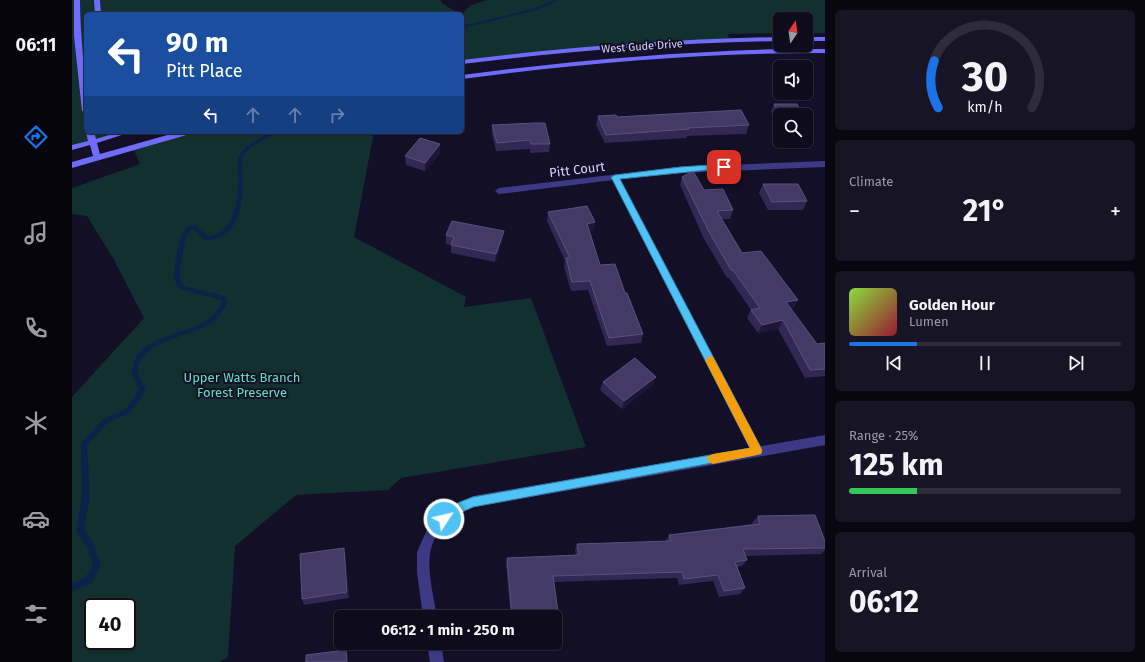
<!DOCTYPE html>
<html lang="en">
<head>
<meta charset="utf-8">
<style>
  :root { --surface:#0e0b1c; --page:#171425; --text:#f1f3f6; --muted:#9b9ba3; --line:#2e2b3b; --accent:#1a73e8 }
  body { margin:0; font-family:"Fira Sans",sans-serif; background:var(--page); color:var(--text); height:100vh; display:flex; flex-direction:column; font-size:15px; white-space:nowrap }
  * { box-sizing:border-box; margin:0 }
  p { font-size:13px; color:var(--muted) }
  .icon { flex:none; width:22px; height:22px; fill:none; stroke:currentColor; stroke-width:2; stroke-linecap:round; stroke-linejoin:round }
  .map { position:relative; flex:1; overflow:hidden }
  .drawer { display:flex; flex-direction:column; gap:10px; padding:10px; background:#08060f; width:320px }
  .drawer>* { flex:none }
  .top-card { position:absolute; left:12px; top:12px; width:380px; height:122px; border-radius:6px; box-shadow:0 1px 3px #0004,0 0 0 1px var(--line); background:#1a4fa0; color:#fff; overflow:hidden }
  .needle { width:26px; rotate:13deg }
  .fabs { position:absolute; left:701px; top:12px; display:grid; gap:8px }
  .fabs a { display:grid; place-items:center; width:40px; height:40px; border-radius:6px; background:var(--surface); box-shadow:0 1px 3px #0004,0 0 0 1px var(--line); font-size:20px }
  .speed { position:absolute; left:12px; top:598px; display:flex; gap:8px; font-size:20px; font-weight:700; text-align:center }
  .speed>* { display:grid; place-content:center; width:52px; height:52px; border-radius:50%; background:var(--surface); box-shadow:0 1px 3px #0004,0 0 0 1px var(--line); line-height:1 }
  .speed .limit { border:2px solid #111; border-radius:6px; background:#fff; color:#111 }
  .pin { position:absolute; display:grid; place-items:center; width:34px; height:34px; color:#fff; margin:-17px; border-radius:8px; box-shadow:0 2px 6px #0006 }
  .me { position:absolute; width:44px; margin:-22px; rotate:55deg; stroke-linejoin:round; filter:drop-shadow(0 0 3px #0008) }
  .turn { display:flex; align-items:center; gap:14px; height:84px; padding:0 16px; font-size:18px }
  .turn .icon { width:52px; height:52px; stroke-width:2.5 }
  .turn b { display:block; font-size:28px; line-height:34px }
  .lanes { display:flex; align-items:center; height:38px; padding:0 16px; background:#0003; justify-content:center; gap:20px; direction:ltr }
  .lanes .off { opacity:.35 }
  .big { font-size:30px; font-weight:700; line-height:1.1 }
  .drawer .card { flex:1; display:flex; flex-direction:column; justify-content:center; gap:6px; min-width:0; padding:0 14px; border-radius:6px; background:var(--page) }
  .drawer .dial { align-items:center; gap:0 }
  .dial svg { height:104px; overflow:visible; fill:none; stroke:var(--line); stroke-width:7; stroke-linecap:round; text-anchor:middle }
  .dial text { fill:var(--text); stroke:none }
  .song { display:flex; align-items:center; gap:12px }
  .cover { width:48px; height:48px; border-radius:6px; background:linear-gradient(135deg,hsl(90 70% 55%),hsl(350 70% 35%)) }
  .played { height:4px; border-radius:2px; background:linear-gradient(90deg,var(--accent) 25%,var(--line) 25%) }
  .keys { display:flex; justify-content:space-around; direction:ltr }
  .heat { display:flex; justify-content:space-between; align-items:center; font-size:22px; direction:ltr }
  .charge { height:6px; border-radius:3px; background:linear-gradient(90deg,#34c759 25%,var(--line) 0) }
  .trip { position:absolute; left:262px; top:610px; width:228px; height:40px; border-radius:6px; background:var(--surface); box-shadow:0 1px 3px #0004,0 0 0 1px var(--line); font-weight:700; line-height:40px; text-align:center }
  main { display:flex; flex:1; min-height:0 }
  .menu { display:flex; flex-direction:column; width:72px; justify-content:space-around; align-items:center; background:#06040b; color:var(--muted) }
  .menu .icon { width:28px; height:28px }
  .menu .active { color:var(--accent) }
  .menu b { font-size:18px; color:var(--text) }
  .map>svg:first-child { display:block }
</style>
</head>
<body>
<main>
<nav class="menu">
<b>06:11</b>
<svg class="icon active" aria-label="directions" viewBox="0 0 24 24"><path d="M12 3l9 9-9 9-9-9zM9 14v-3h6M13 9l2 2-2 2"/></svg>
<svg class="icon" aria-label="music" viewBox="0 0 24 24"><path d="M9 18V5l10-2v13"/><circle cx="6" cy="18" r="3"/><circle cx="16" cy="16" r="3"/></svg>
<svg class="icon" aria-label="phone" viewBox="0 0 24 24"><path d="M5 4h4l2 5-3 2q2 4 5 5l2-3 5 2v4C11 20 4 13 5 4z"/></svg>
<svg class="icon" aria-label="climate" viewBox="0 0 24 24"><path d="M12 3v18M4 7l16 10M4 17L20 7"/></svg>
<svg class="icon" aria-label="car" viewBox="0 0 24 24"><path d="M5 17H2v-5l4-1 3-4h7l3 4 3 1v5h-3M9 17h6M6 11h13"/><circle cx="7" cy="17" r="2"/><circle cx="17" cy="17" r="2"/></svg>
<svg class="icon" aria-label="filters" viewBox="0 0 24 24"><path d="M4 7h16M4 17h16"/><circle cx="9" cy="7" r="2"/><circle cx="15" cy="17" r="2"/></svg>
</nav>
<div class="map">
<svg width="753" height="662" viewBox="0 0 753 662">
  <rect width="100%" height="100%" fill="#130f26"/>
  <!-- green -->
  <g fill="#12302f" fill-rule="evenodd">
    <polygon points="0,0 368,0 371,4 388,14 14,14 14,132 55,132 0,148"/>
    <polygon points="415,0 753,0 753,33 734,33 734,19 708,19 708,33 655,34 658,39 539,45 390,62 390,15 393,16 391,13 399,5"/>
    <path d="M115 132H302L282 237 394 297 392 307 459 298 514 447 329 478 316 490 224 495 163 546 156 657 148 662H0V397L72 318 41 258 15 216 0 214V188L68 164 61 148ZM21 607H55V641H21Z"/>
  </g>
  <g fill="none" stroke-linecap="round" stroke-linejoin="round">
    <!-- stream -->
    <g fill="#0c2248" fill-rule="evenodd">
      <polygon points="482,0 487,0 465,10 390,28 390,26 463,8"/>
      <path d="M201 132H206C196 140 177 144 171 157 169 164 171 171 171 178 172 195 168 225 152 235 147 238 140 241 134 240 128 238 126 231 120 229L114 236 108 268V280L112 286 153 296 156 302C150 312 146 319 136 325 116 337 66 342 66 372 66 378 72 384 74 389L73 391 58 413 35 423 15 445 18 496 12 529 22 544 29 565 19 584 0 591V583L13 578 21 565 16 549 4 530 10 496 9 444 31 419 54 409 68 389C65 385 62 380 60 375 60 372 61 369 61 366 67 337 110 335 132 322 141 317 145 311 150 302L149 300 108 289C105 286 103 282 102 278 101 272 107 240 110 234 112 230 115 227 119 225L126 227 136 236C161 235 166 202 166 182 167 173 163 163 168 155 174 143 190 138 201 132Z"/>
    </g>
    <!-- minor -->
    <polygon fill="#3d3a85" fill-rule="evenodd" points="753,161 753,167 607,173 548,179 689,447 691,451 689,455 685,456 681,455 541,180 427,194 423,191 427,188 607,167"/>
    <!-- tertiary -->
    <g fill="#3d3a85" fill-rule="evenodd">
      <path d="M753 435V445L402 507C344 532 356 566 365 617H351L345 572V552L358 523 378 506 401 496Z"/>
      <polygon points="355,643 369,643 372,662 358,662"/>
    </g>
    <!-- secondary -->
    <g fill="#6f6bff" fill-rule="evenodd">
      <path d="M2 0H8C8 38 14 75 14 113L10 111 2 36Z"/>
      <polygon points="22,0 28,0 29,14 23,14"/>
      <path d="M708 37V41C601 43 496 51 390 64V60C496 47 601 39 708 37Z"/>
      <rect x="734" y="37" width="19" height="4"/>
      <path d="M707 49H753V53C631 53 511 63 390 79V75C496 61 601 52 707 49Z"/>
      <polygon points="14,132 22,132 24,139 47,132 59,132 25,143 28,154 106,132 119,132 118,134 0,168 0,162 21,156 18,145 0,150 0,145 16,141"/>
    </g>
  </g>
  <!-- wall -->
  <g fill="#312854">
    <polygon points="702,104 731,115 708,115 708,127 699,112"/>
    <polygon points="526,116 545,117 677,125 674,134 615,136 614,138 533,143 524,125"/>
    <polygon points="420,125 478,144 477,152 458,153 458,149 424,151 420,134"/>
    <polygon points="368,144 368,153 353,171 334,165 333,156"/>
    <polygon points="610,177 661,210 658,219 650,219 670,253 726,300 721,308 719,309 745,344 753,343 753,376 733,378 706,329 686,333 675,318 679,310 657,278 655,278 632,239 608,185"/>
    <polygon points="691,184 735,201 731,210 696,210 687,193"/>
    <polygon points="476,212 523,222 522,231 518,231 528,265 553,293 571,334 569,343 535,346 516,290 499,291 492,267 493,261 475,221"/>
    <polygon points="374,235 431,239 423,262 379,253 379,245 374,244"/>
    <polygon points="584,377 581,385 550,409 528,390 531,382"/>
    <polygon points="686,516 753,541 753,550 749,554 674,556 675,560 670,566 665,567 673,588 668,594 647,597 641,581 607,585 605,578 482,582 486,612 484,617 439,617 434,564 435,558 504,555 503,550 505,544 593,542 597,535 681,524 680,523"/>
    <polygon points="273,554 277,598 232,605 230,599"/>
  </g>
  <!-- shaded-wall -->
  <g fill="#1d163a">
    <polygon points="368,144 368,153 353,171 353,163"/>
    <polygon points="523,222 522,231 513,232 515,224"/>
    <polygon points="432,231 431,239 423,262 424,254"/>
    <polygon points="726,300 721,308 710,311 714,302"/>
    <polygon points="711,320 706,329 686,333 690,325"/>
    <polygon points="584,377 581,385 550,409 552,401"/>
    <polygon points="272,548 273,554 277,598 275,592"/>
    <polygon points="274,650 276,655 276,662 275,662"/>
  </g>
  <!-- building -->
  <g fill="#433a66" stroke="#5a527e">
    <polygon points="702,104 725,104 731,115 709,115"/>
    <polygon points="669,110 677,125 616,128 617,129 534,135 526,116 544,115 545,117"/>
    <polygon points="462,123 473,123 478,144 459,144 458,140 425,143 420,125"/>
    <polygon points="348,138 368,144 353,163 333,156"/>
    <polygon points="621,171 632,190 651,189 661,210 645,211 670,253 689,251 726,300 714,302 745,344 753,343 753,369 738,370 711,320 690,325 679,310 688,308 661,270 659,270 636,230 610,177"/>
    <polygon points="691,184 726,184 735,201 700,202"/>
    <polygon points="515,206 523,222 515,224 528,265 543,264 553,293 555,293 571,334 537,338 518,281 500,282 494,258 498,258 476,212"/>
    <polygon points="380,221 432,231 424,254 379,245 382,237 374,235"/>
    <polygon points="563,358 584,377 552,401 531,382"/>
    <polygon points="743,515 753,541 753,548 671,549 675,560 663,562 673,588 652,591 646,575 612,579 610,572 481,576 486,612 472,612 472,617 440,617 435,558 507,555 505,544 599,541 597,535 688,524 686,516"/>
    <polygon points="272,548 275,592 230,599 228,554"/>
    <polygon points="274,650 275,662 234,662 234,655"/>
  </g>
  <!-- route -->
  <path fill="#4fc3f7" stroke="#337fa1" d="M652 164 656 167 655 168 548 179 689 448 690 451 689 454 401 507 386 514 372 524 368 522 366 519C372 506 389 502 401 497L678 448 539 177 543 175 608 167Z"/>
  <!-- slow -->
  <polygon fill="#f59e0b" points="638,356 641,357 689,448 690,451 689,454 641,464 637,462 635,459 637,456 641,454 678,448 633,360"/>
  <g text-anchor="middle" stroke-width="4" stroke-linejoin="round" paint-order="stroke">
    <!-- far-street labels -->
    <g font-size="11" fill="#d9d4ff" stroke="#130f26">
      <text transform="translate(570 46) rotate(-4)" y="4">West Gude Drive</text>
    </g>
    <!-- street labels -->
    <g font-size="13" fill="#d9d4ff" stroke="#130f26">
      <text transform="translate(505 169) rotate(-7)" y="5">Pitt Court</text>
    </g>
    <!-- park labels -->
    <g font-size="13" fill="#5fe0c0" stroke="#130f26">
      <text x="170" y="382">Upper Watts Branch<tspan x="170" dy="15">Forest Preserve</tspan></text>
    </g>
  </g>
</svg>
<div class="fabs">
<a><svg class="needle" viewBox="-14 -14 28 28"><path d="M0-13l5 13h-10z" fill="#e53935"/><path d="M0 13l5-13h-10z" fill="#9b9ba3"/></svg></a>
<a><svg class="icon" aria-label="sound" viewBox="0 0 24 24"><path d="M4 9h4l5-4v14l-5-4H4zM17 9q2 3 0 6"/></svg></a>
<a><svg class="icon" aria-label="search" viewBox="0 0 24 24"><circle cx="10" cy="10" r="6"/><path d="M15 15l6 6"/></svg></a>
</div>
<div class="speed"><div class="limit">40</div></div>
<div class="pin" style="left:652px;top:167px;background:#d93025"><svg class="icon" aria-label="arrive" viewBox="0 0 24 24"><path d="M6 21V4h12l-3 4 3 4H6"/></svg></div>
<svg class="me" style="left:372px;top:519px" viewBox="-20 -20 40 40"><circle r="17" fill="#4fc3f7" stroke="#fff" stroke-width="3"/><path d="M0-11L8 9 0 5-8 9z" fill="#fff"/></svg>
<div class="trip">06:12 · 1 min · 250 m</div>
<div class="top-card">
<div class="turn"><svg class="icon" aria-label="left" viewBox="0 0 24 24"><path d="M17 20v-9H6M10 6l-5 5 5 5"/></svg><div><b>90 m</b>Pitt Place</div></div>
<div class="lanes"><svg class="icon" aria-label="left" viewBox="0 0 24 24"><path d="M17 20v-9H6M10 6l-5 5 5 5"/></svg><svg class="icon off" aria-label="ahead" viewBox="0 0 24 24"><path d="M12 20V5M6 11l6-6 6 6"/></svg><svg class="icon off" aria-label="ahead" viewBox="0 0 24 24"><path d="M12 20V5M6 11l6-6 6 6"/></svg><svg class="icon off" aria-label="right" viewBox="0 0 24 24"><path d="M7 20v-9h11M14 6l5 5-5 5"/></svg></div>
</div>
</div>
<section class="drawer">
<div class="card dial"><svg viewBox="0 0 100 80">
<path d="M14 69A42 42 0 1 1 86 69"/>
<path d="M14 69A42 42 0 0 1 11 33" stroke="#1a73e8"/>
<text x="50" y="56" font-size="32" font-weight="700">30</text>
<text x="50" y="72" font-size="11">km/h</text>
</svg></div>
<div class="card"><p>Climate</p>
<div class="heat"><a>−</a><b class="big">21°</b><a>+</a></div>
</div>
<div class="card">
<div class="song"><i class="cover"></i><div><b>Golden Hour</b><p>Lumen</p></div></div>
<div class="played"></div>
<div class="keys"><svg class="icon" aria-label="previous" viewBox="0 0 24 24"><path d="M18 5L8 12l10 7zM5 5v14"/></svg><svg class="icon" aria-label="pause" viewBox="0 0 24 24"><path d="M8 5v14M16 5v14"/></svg><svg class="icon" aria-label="next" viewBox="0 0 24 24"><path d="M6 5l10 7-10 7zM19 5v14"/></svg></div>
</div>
<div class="card"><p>Range · 25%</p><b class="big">125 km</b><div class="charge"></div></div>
<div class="card"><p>Arrival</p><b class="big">06:12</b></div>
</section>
</main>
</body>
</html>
